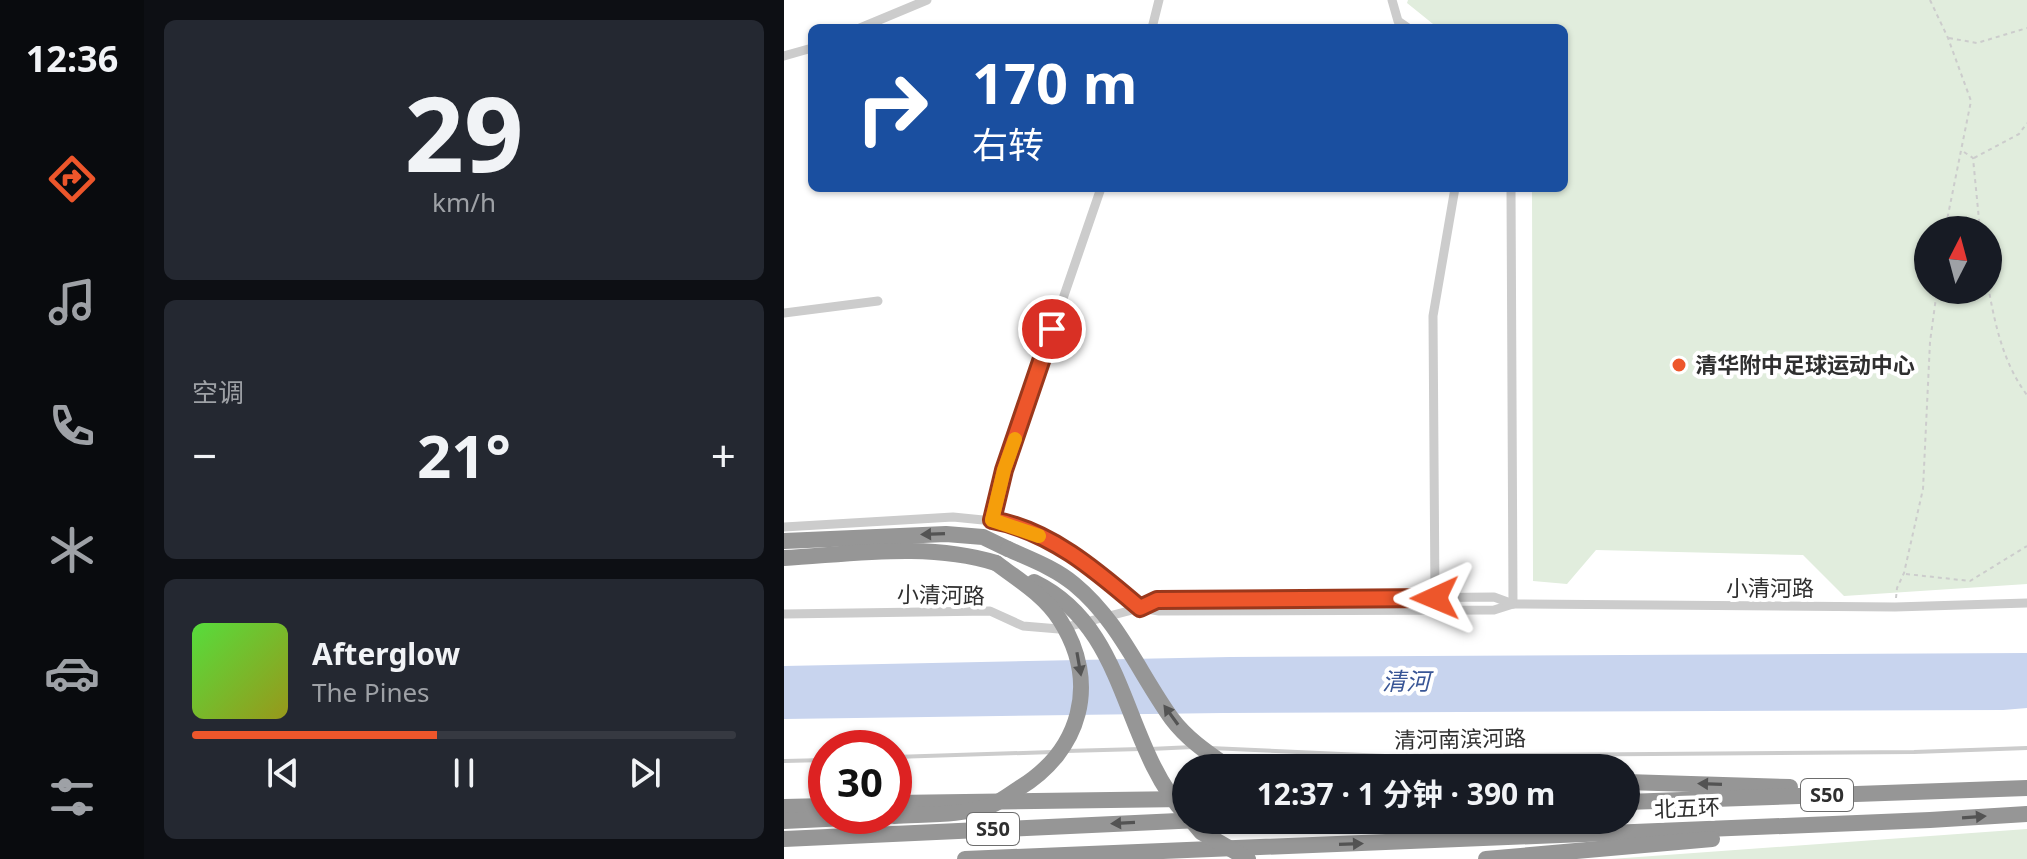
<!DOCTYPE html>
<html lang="zh">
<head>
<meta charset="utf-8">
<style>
  :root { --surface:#171b24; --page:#242831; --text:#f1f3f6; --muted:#9ea1a6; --line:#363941; --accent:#ed562b }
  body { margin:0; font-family:"Noto Sans","Noto Sans SC",sans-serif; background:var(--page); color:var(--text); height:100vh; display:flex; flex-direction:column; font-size:30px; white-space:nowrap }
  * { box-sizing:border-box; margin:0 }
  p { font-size:26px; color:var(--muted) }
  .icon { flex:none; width:44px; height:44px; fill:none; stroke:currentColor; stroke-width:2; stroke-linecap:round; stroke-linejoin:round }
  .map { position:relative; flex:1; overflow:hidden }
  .drawer { display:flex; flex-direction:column; gap:20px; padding:20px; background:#0d0f14; width:640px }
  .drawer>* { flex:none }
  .top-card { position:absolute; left:24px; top:24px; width:760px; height:168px; border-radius:12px; box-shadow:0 2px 6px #0004; background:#1a4fa0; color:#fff; overflow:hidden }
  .needle { width:52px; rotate:6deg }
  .tools { position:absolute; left:1130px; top:216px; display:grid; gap:16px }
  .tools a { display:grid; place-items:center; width:88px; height:88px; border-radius:50%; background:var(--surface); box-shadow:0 2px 6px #0004; font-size:40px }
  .speed { position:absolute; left:24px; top:730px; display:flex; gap:16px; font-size:40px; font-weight:700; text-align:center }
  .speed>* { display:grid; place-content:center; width:104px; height:104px; border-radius:50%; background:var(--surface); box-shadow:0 2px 6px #0004; line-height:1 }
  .speed .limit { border:12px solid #d22; background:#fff; color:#111 }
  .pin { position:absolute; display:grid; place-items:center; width:68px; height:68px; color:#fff; margin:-34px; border:4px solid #fff; border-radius:50%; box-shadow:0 2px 8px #0007 }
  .me { position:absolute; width:88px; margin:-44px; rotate:269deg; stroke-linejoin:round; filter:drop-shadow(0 0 6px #0008) }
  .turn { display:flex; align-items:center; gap:28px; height:168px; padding:0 32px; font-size:36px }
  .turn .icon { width:104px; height:104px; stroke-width:2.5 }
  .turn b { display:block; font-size:56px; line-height:68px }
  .big { font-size:60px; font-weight:700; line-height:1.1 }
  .drawer .widget { flex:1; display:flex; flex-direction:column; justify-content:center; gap:12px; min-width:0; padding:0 28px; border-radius:12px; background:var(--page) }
  .drawer .dial { align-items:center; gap:0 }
  .dial b { font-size:104px; line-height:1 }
  .song { display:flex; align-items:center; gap:24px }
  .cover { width:96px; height:96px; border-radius:12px; background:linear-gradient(135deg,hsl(110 70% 55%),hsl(60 70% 35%)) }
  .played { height:8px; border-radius:4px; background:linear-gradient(90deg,var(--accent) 45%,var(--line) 45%) }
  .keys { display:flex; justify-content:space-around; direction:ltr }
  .heat { display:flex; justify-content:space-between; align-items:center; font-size:44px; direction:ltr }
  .trip { position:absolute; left:388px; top:754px; width:468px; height:80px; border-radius:40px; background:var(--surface); box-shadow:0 2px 6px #0004; font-weight:700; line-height:80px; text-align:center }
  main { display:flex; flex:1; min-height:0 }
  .dock { display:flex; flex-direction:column; width:144px; justify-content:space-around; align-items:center; background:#090b0e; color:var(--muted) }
  .dock .icon { width:56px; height:56px }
  .dock .on { color:var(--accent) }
  .dock b { font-size:36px; color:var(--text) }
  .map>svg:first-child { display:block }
</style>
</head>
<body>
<main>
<nav class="dock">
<b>12:36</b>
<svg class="icon on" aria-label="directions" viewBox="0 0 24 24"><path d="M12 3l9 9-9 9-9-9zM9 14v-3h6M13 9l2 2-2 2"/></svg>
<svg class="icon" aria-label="music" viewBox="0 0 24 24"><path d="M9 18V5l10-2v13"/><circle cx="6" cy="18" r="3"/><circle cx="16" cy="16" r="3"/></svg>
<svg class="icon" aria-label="phone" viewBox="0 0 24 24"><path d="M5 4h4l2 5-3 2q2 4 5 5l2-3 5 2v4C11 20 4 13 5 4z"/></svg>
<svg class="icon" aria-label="climate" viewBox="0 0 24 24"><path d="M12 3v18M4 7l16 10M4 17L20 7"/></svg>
<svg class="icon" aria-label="car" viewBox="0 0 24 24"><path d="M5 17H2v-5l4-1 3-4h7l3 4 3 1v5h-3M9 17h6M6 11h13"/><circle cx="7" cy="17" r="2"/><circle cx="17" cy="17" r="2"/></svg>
<svg class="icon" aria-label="filters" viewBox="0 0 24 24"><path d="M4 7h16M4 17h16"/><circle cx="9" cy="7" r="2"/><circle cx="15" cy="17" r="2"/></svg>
</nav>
<section class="drawer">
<div class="widget dial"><b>29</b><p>km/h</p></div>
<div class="widget"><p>空调</p>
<div class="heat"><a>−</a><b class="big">21°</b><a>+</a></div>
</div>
<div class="widget">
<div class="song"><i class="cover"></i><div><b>Afterglow</b><p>The Pines</p></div></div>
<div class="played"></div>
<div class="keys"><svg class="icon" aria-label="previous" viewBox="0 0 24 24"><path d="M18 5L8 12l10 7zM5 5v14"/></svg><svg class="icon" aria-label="pause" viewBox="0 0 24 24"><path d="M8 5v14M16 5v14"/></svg><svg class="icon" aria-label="next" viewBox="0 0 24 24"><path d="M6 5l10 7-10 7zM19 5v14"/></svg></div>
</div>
</section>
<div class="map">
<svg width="1243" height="859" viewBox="0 0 1243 859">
  <rect width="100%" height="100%" fill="#fff"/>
  <!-- green -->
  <g fill="#e1eddd" fill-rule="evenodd">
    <path d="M624 0H1243V584L1060 596 1019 555 812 550 783 584 749 581 748 188H780V28H654L623 3ZM1144 230H1204V290H1144Z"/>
    <polygon points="1243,829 1243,859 827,859"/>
  </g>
  <!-- water -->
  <polygon fill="#c8d4ee" points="1243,653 1243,708 1219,710 439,713 0,719 0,666 446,657"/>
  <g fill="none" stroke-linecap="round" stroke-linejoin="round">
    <!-- path -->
    <g stroke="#ccc" stroke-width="2" stroke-dasharray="4 4" stroke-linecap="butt">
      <polyline points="1146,0 1164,38 1187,101 1161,230"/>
      <polyline points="1165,38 1193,43 1243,28"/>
      <polyline points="1180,152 1189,158 1196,230"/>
      <polyline points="1190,158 1235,134 1243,123"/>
      <path d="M1204 286C1211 324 1219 363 1243 395"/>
      <polyline points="1122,574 1186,581 1243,546"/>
      <polyline points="1112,598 1113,588 1120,573 1139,489 1146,342 1153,290"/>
    </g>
    <!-- lane -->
    <g stroke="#ccc" stroke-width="4">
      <polyline points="426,748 601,756 1130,752 1243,748"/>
      <polyline points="366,749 409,747"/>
      <polyline points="282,751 357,749"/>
      <polyline points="110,757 269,752"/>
      <polyline points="0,761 42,760"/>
    </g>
    <!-- street -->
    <g stroke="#ccc" stroke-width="9">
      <polyline points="608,0 614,21 624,28"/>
      <polyline points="76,28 143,0"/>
      <polyline points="368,28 375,0"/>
      <polyline points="0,56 28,48"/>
      <polyline points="727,188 729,604"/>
      <polyline points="0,313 94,301"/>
      <polyline points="208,520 220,470 317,188"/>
      <polyline points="0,527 169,517 219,522 273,546 313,572 356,608"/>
      <polyline points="651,598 649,316 671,188"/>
      <polyline points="356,608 375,611 710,610 729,604 1111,607 1243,603"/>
      <polyline points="0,614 206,611 239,626 275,629 356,608 373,600 710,597 729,604"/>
    </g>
    <!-- highway -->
    <g stroke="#969696" stroke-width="16">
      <polyline points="0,541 162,534 199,537 224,549"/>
      <path d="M0 558C70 554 144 542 212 563"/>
      <polyline points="842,782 1006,787"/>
      <polyline points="842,802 1243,788"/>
      <polyline points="110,803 402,799"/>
      <polyline points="0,807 42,806"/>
      <polyline points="0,821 104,816"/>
      <polyline points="0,839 416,820"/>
      <polyline points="181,859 1146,820 1243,814"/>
      <polyline points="702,859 928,839"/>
    </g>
    <!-- highway-bridge -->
    <g stroke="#969696" stroke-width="16">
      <path d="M224 549C246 559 271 568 290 584 335 621 355 673 388 719 403 739 424 753 444 767"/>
      <path d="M250 582C345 628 337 744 402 815"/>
      <path d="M110 816C142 814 177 816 208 805 217 801 226 794 234 789 297 751 316 683 276 620 261 596 235 580 212 563"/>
      <polyline points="407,820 417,832 464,859"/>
    </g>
  </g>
  <!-- one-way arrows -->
  <defs><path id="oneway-solid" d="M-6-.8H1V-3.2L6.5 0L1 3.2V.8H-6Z" transform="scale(2)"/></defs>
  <g fill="#535353">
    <use href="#oneway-solid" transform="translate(149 534) rotate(178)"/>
    <use href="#oneway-solid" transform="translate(295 664) rotate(80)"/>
    <use href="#oneway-solid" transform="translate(387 715) rotate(-126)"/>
    <use href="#oneway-solid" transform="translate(926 784) rotate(-178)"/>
    <use href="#oneway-solid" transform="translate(1190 817) rotate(-4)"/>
    <use href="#oneway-solid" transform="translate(339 823) rotate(177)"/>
    <use href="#oneway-solid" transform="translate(567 844) rotate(-2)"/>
  </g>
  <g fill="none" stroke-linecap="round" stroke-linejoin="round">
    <!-- route casing -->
    <g stroke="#9a381c" stroke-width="20">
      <path id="route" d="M268 329 220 470 208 520C266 530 314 572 356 608L373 600 651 598"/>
    </g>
    <!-- route -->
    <use href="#route" stroke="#ed562b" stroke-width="14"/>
    <!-- slow -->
    <polyline stroke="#f59e0b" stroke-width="14" points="231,439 220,470 208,520 255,536"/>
  </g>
  <!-- markers -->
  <circle fill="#ed562b" stroke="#fff" stroke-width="3" cx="895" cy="365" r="8"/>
  <g text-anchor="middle" stroke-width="8" stroke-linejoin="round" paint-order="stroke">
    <!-- shield labels -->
    <g fill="#fff" stroke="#6d6d6d" stroke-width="2">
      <rect x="1017" y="779" width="52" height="32" rx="6"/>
      <rect x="183" y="813" width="52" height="32" rx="6"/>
    </g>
    <g font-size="20" font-weight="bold" fill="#2f2f2f">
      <text x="1043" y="802">S50</text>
      <text x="209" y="836">S50</text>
    </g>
    <!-- poi labels -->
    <g font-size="22" font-weight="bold" fill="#2f2f2f" stroke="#fff" text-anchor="start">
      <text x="911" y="373">清华附中足球运动中心</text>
    </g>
    <!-- street labels -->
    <g font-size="22" fill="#2f2f2f" stroke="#fff">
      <text x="986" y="596">小清河路</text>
      <text transform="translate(157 595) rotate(1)" y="8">小清河路</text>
      <text transform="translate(676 739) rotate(-1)" y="8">清河南滨河路</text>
      <text transform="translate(903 808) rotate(-2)" y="8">北五环</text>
    </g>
    <!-- water labels -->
    <g font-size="24" font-style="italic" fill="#395696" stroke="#fff">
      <text x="622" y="690">清河</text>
    </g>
  </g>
</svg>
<div class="tools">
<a><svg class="needle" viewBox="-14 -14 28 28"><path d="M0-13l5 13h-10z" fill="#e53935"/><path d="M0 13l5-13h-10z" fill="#9ea1a6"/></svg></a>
</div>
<div class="speed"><div class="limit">30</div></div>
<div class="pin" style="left:268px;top:329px;background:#d93025"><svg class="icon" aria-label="arrive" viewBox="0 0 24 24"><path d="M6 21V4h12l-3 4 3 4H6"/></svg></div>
<svg class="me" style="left:651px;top:598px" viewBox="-20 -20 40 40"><path d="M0-17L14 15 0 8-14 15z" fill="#ed562b" stroke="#fff" stroke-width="4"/></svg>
<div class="trip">12:37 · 1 分钟 · 390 m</div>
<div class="top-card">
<div class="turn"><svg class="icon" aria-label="right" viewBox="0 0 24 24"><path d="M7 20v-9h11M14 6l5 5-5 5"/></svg><div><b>170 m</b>右转</div></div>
</div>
</div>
</main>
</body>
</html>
